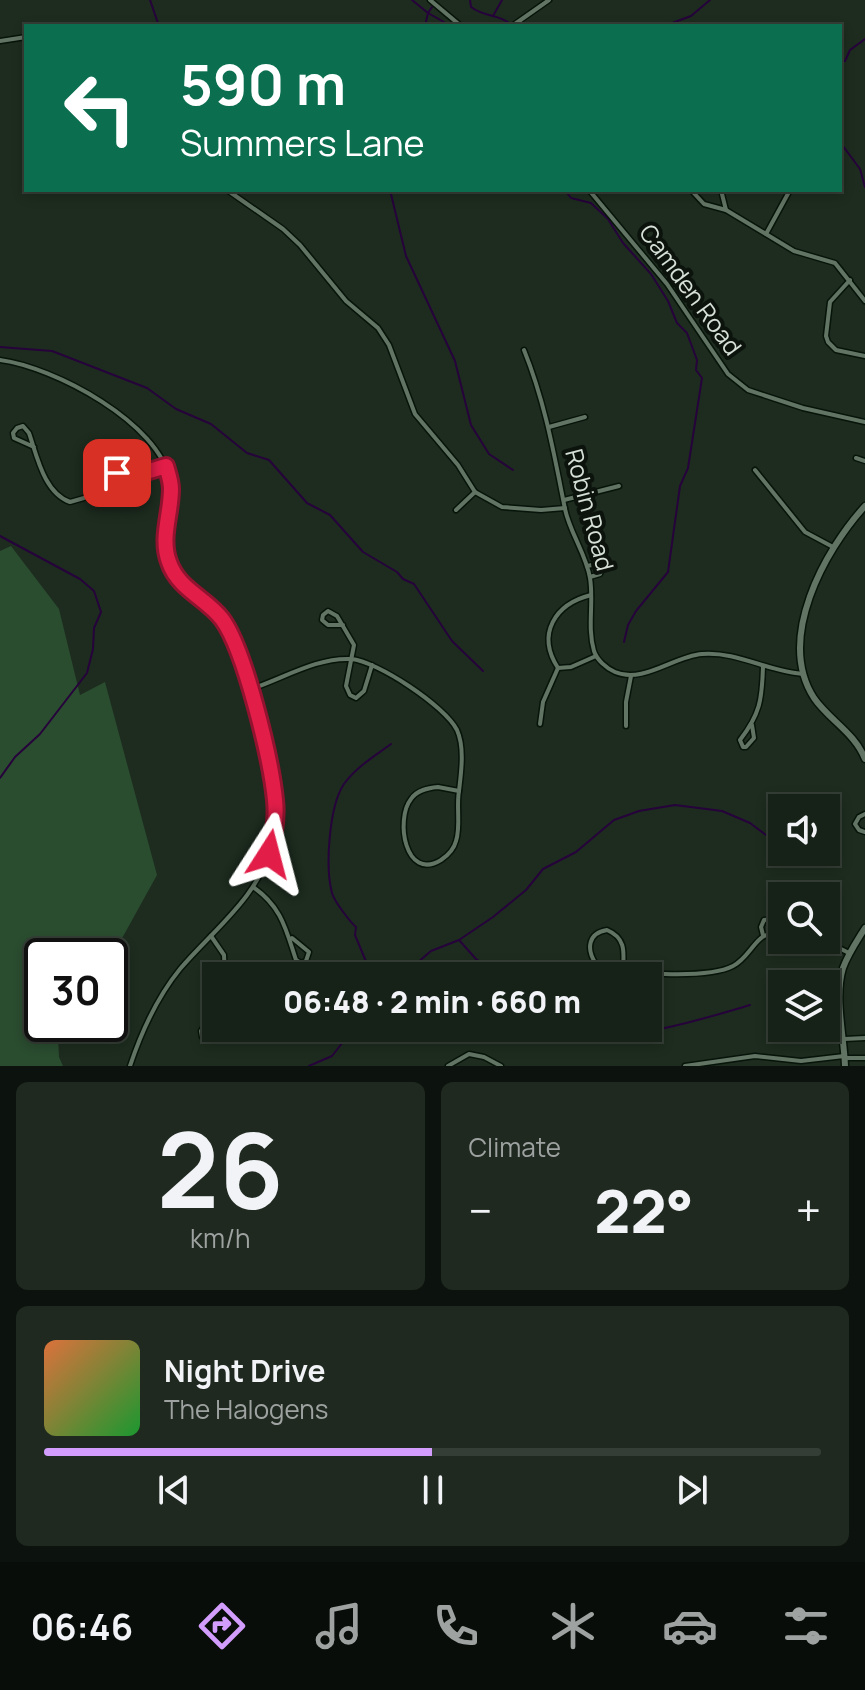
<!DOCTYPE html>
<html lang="en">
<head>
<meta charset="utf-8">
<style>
  :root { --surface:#162117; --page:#1f2920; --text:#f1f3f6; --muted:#9ea3a1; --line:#353e36; --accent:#d29dfd }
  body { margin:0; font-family:Manrope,sans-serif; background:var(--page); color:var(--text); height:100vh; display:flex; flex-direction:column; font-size:30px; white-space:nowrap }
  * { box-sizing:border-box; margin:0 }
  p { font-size:26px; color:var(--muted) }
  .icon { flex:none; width:44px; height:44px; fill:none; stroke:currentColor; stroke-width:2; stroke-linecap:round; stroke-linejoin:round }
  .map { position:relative; height:1066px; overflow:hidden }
  .details { display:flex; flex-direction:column; gap:16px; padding:16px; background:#0c120d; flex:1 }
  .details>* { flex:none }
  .top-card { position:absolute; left:24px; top:24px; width:818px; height:168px; border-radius:0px; box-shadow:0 4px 12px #0003,0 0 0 2px var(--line); background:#0b6e4f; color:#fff; overflow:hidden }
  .controls { position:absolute; left:768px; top:794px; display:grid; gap:16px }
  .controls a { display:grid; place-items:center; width:72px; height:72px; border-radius:0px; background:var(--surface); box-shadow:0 4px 12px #0003,0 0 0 2px var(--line); font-size:40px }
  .speed { position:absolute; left:24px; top:938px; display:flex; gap:16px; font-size:40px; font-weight:700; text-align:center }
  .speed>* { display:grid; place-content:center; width:104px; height:104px; border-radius:50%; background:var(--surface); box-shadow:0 4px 12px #0003,0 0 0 2px var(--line); line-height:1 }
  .speed .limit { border:4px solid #111; border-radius:12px; background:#fff; color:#111 }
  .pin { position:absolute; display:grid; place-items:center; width:68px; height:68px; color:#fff; margin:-34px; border-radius:16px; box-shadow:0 4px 12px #0006 }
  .me { position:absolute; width:88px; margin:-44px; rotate:9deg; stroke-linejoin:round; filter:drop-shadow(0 0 6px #0008) }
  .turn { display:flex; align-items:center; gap:28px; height:168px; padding:0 24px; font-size:36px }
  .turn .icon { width:104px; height:104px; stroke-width:2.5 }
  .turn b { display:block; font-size:56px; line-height:68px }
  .big { font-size:60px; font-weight:800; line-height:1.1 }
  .details .tile { flex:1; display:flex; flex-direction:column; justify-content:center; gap:12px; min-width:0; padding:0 28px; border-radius:12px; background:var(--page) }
  .details .dial { align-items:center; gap:0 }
  .dial b { font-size:104px; line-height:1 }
  .song { display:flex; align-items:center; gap:24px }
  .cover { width:96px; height:96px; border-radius:12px; background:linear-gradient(135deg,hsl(20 70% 55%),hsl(130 70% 35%)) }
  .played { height:8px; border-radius:4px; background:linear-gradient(90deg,var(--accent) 50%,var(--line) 50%) }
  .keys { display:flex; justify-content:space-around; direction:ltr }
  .heat { display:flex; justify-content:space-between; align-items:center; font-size:44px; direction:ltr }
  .details .tiles { flex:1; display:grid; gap:16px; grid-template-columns:1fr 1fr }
  .tile:last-child { grid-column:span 2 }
  .trip { position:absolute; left:202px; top:962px; width:460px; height:80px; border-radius:0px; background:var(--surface); box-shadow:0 4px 12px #0003,0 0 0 2px var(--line); font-weight:800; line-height:80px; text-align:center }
  .tab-bar { display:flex; height:128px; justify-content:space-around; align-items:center; background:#090d09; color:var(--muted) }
  .tab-bar .icon { width:56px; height:56px }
  .tab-bar .on { color:var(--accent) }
  .tab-bar b { font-size:36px; color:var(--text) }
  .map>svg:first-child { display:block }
</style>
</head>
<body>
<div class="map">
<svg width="865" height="1066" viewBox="0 0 865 1066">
  <rect width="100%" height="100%" fill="#1d2c1f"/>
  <!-- green -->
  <polygon fill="#2a4c2f" points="11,546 59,609 80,695 105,682 157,875 110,960 110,956 42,956 42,1024 98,1024 58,1037 59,1057 63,1066 0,1066 0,551"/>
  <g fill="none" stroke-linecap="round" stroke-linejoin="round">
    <!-- stream -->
    <g stroke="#26033b" stroke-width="2">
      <polyline points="150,0 159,26"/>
      <polyline points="412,0 428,13 432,7"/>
      <path d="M470 0 471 7C484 17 497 14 509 23"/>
      <polyline points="493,16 502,0"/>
      <polyline points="425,26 428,13 451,26"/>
      <polyline points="664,26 691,16 710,0"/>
      <polyline points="840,61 845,61 850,50 865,39"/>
      <polyline points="840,142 860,169 865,187"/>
      <polyline points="390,190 406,256 455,361 471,425 489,454 513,470"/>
      <polyline points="565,190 571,198 591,203 608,219 623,243 651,274 668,301 677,323 687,333 697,360 696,370 702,378 688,468 680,486 668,572 636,611 628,625 624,642"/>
      <polyline points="0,347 52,351 147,388 176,409 211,424 247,453 269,460 307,503 330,515 363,552 397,572 403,579 414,584 452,641 483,671"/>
      <polyline points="0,536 80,579 94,591 101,612 94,628 93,649 87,673 40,734 15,757 0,778"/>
      <polyline points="459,940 476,959 503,976"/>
      <path d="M372 976 355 935 356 927C351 923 334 901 332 893 325 867 329 806 344 784 356 767 375 756 391 744"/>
      <polyline points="402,976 431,951 459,940 493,917 526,890 543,869 576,852 614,820 639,811 675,805 722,811 750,823 766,835"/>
      <path d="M567 1028C605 1051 709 1017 750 1005"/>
      <polyline points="309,1066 332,1056 354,1028"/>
    </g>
    <!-- minor casing -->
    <g stroke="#071409" stroke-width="7">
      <g id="minor">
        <polyline points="430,0 461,26"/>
        <polyline points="512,26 549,0"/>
        <polyline points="0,41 26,37"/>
        <polyline points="227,190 283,229 300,245 346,301 378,328 389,345 415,414 458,465 475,492 502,507 541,510 565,508"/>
        <polyline points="589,190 667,284 728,374 748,390 803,408 865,422"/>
        <polyline points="691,190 704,204 726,210 794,251 835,263 865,301"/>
        <polyline points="721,190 726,210"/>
        <polyline points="766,234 790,190"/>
        <polyline points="850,280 830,302 826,336 828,342 836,350 865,356"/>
        <path d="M524 350C545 402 554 454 565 509 570 533 586 554 590 578 594 602 587 627 594 651 597 660 606 668 615 672 643 684 674 656 702 654 737 651 769 672 803 674"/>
        <path d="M0 360C54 367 160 423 170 481 175 512 156 541 172 571 185 592 210 601 224 621 249 658 283 801 272 844 259 897 214 929 180 969 158 996 141 1033 130 1066"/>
        <polyline points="549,427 585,417"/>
        <path d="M34 447 14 438 13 433 17 428 23 426 29 433C37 456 44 493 70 502L84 498 117 473 146 472 166 466"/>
        <polyline points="856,458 865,461"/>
        <polyline points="755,470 805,532 833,547"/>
        <polyline points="564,500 619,486"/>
        <polyline points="456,510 475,492"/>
        <polyline points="587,566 597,564 602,569 600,574 590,577"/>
        <path d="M591 595C555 604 536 634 558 668L571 667 596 656"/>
        <polyline points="343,625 328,625 322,620 323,615 328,611 337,616 354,645 346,686 350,695 356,698 364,691 372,665"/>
        <path d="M251 689C282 679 317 657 351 659 377 661 445 706 457 730 465 748 461 773 459 791"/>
        <polyline points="540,724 543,702 558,668"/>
        <path d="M752 725 754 738 746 747H743L740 740C760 714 762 700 763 667"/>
        <polyline points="626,726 626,702 631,676"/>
        <path d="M438 787 459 791C456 807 461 826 456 841 454 849 447 856 441 860 405 882 395 819 411 799 417 790 428 788 438 787Z"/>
        <polyline points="865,814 859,817 855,824 859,830 865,832"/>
        <path d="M253 887C282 907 286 930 296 960L301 963 306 961 309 952 292 938"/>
        <polyline points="763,935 761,927 764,920 773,919 782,922"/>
        <polyline points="211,936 224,955 225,976"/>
        <polyline points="823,940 849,953"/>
        <path d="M623 969C624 952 626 938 607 930 588 933 586 949 596 964 621 975 709 979 733 966 745 960 751 947 760 939 765 934 775 933 782 929"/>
        <polyline points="216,1021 204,1026 201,1031 202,1037 206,1040 212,1037 216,1028"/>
        <polyline points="844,1039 865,1038"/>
        <polyline points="844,1058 865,1058"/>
        <polyline points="448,1066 469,1054 484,1057 501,1066"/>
        <polyline points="685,1066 755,1056 801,1061 844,1056"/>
      </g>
    </g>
    <!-- secondary casing -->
    <g stroke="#071409" stroke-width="9">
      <g id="secondary">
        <path d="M865 506C824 551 776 639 814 698 829 720 855 733 865 759"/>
        <path d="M845 1066C844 1035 834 998 843 968 848 954 857 941 865 928"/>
      </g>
    </g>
    <!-- minor -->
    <use href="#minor" stroke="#627464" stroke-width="4"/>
    <!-- secondary -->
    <use href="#secondary" stroke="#627464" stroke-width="6"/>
  </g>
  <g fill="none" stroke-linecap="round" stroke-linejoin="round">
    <!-- route casing -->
    <g stroke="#92132f" stroke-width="20">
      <path id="route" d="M117 473 146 472 166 466C168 473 171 481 171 489 171 514 160 538 169 562 178 589 206 598 222 619 245 650 271 760 275 800 277 818 274 836 269 854"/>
    </g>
    <!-- route -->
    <use href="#route" stroke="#e11d48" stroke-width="14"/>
  </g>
  <g text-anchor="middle" stroke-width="8" stroke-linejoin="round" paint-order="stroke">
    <!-- street labels -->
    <g font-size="24" fill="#d6e0d7" stroke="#0c130d">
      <text transform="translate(690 290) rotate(54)" y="8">Camden Road</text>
      <text transform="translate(589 510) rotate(75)" y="8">Robin Road</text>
    </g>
  </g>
</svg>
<div class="controls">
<a><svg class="icon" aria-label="sound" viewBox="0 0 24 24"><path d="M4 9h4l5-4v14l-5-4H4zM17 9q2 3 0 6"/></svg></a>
<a><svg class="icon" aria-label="search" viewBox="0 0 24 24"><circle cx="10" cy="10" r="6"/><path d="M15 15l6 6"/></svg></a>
<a><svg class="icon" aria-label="layers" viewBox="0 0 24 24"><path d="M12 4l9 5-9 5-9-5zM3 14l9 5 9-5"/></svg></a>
</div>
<div class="speed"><div class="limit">30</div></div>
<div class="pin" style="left:117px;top:473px;background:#d93025"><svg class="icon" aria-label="arrive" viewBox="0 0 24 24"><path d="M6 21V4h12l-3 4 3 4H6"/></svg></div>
<svg class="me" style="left:269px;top:854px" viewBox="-20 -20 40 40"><path d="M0-17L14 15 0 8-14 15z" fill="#e11d48" stroke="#fff" stroke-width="4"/></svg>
<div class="trip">06:48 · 2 min · 660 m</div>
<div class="top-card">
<div class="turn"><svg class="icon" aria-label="left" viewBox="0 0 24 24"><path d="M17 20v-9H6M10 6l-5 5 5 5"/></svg><div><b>590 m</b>Summers Lane</div></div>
</div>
</div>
<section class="details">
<div class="tiles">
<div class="tile dial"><b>26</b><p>km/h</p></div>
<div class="tile"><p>Climate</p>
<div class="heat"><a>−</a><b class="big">22°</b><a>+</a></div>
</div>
<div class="tile">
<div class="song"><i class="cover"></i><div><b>Night Drive</b><p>The Halogens</p></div></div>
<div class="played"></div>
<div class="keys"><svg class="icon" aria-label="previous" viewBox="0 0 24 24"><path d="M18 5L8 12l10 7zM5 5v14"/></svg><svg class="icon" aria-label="pause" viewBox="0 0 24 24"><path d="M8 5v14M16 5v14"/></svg><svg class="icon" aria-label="next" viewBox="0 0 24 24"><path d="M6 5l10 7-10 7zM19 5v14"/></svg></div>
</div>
</div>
</section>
<nav class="tab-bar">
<b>06:46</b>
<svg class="icon on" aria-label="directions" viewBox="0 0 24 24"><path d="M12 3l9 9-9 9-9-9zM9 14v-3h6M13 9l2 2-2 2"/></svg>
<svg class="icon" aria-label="music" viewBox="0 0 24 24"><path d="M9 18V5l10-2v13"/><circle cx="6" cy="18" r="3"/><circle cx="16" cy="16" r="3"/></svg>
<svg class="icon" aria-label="phone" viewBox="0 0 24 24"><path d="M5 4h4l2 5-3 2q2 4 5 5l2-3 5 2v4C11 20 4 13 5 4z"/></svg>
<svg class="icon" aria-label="climate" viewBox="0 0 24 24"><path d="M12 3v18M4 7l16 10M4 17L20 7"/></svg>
<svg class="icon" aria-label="car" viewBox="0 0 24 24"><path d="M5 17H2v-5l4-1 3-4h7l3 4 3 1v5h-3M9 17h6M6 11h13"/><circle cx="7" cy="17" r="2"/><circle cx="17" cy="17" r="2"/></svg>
<svg class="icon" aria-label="filters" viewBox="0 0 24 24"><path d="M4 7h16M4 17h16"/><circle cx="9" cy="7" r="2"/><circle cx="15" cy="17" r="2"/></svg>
</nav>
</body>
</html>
